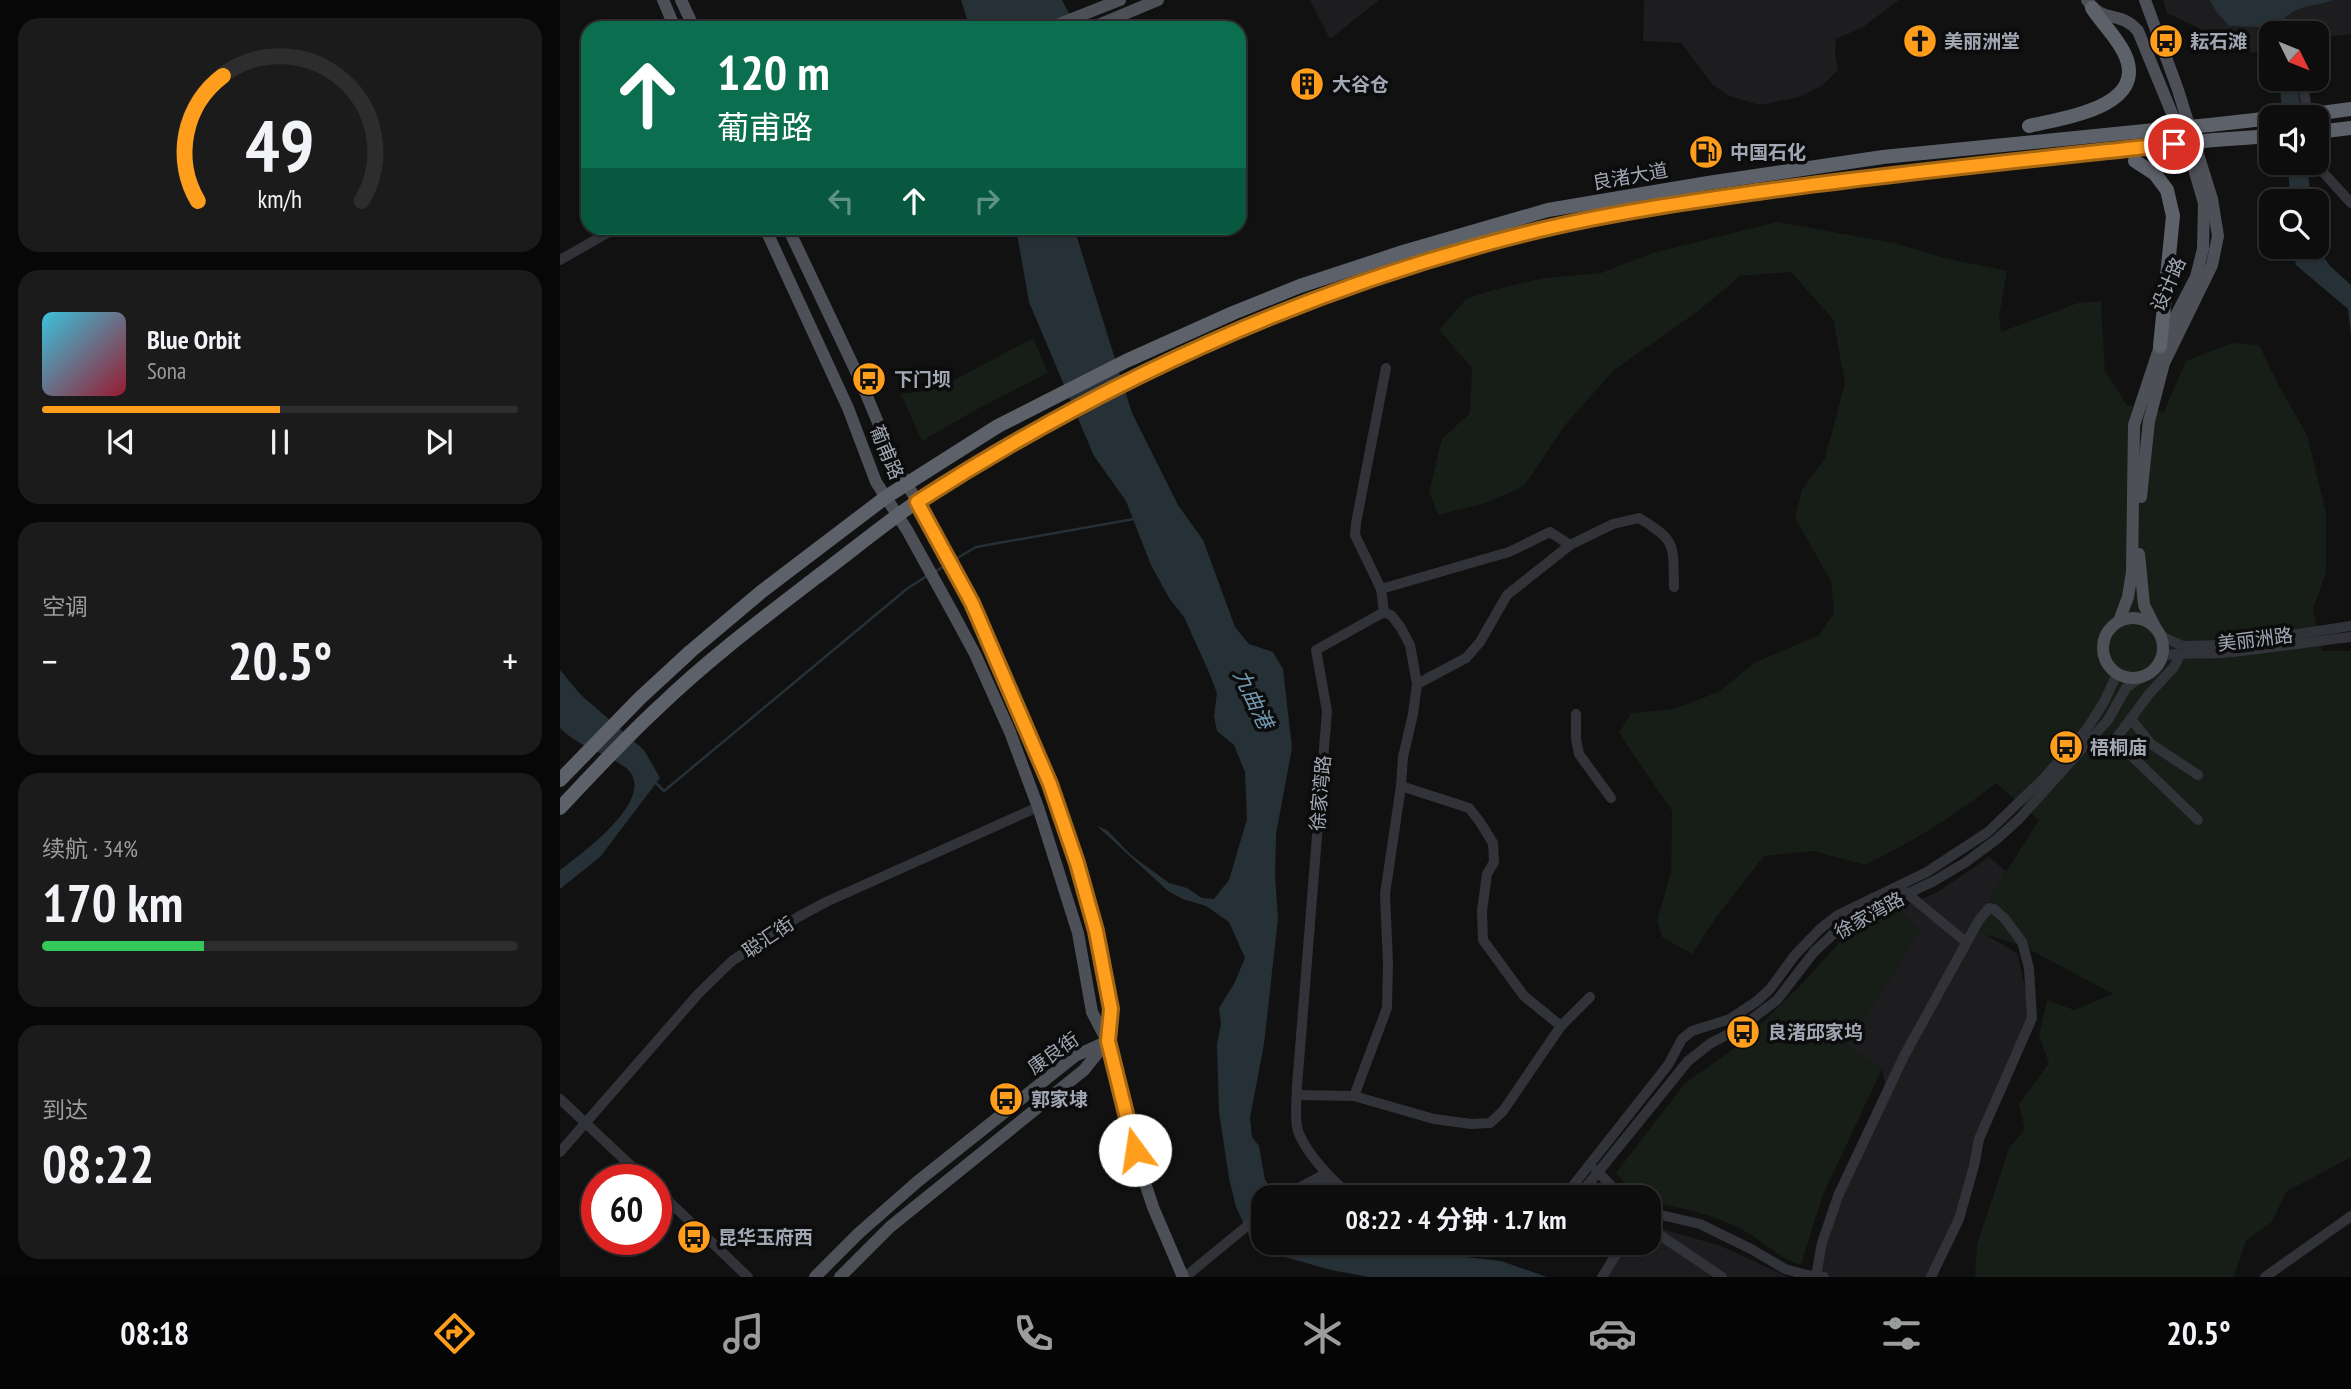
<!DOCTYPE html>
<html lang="zh">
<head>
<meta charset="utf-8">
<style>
  :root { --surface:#0d0d0e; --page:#1b1b1c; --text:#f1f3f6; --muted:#9a9c9e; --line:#2d2d2e; --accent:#ff9e1c }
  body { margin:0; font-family:"PT Sans Narrow","Noto Sans SC",sans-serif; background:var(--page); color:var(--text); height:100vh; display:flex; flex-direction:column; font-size:26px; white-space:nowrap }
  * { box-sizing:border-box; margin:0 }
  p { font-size:23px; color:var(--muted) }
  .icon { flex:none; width:38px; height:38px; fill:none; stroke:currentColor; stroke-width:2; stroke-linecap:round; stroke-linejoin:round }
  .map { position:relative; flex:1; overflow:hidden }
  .details { display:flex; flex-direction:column; gap:18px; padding:18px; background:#070708; width:560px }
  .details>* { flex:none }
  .top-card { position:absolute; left:21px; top:21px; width:665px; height:214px; border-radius:21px; box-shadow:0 2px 5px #0004,0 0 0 2px var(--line); background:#0b6e4f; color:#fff; overflow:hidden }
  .needle { width:46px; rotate:133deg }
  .controls { position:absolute; left:1699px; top:21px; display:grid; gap:14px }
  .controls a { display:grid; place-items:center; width:70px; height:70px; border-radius:14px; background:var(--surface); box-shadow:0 2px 5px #0004,0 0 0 2px var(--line); font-size:35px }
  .speed { position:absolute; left:21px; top:1164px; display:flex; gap:14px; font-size:35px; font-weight:700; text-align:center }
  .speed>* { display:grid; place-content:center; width:91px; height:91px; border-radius:50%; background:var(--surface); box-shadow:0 2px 5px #0004,0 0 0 2px var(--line); line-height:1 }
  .speed .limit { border:10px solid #d22; background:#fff; color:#111 }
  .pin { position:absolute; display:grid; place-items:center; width:60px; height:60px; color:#fff; margin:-30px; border:4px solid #fff; border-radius:50%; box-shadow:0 2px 7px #0007 }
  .me { position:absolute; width:77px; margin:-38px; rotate:346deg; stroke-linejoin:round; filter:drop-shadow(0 0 5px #0008) }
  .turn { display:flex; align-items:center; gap:24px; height:147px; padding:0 21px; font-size:32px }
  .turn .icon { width:91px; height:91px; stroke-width:2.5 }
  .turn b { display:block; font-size:49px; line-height:60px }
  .lanes { display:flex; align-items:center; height:66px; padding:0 21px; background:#0003; justify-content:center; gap:35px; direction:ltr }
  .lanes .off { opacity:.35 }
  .big { font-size:52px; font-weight:700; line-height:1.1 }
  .details .widget { flex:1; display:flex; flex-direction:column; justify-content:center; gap:10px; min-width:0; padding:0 24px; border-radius:21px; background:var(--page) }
  .details .dial { align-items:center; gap:0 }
  .dial svg { height:182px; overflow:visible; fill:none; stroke:var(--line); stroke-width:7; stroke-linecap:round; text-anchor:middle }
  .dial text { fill:var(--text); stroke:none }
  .song { display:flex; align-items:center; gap:21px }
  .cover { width:84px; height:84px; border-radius:10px; background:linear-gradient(135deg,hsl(190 70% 55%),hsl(350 70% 35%)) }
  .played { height:7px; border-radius:4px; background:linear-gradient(90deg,var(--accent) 50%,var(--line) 50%) }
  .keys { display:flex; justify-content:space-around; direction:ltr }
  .heat { display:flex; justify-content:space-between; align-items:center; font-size:38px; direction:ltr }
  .charge { height:10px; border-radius:5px; background:linear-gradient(90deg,#34c759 34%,var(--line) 0) }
  .trip { position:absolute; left:691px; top:1185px; width:410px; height:70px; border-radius:21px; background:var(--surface); box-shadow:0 2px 5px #0004,0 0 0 2px var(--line); font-weight:700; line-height:70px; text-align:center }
  .menu { display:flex; height:112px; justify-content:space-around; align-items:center; background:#050506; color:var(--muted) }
  .menu .icon { width:49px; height:49px }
  .menu .selected { color:var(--accent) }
  .menu b { font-size:32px; color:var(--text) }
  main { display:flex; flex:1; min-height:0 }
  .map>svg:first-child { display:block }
</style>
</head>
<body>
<main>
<section class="details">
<div class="widget dial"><svg viewBox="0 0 100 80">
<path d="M14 69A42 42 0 1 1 86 69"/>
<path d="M14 69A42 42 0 0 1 25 14" stroke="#ff9e1c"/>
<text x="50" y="56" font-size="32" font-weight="700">49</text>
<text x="50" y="72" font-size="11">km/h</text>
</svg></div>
<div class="widget">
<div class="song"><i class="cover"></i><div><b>Blue Orbit</b><p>Sona</p></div></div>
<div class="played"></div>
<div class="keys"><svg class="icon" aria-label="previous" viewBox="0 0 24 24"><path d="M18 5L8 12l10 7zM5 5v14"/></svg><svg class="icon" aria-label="pause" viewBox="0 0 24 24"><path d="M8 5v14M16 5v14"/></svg><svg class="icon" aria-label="next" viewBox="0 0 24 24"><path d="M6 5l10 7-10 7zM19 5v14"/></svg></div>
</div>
<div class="widget"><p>空调</p>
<div class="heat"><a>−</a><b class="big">20.5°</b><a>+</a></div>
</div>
<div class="widget"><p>续航 · 34%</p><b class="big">170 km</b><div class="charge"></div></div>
<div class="widget"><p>到达</p><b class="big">08:22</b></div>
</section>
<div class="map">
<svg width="1791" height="1277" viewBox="0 0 1791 1277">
  <rect width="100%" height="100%" fill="#111112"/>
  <!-- built -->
  <g fill="#1d1d1f">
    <polygon points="750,0 819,0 770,39"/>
    <polygon points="1084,0 1339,0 1303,27 1276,39 1275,53 1278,70 1263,85 1239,97 1200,105 1169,96 1153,85 1121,43 1083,41"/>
    <polygon points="1603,0 1791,0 1791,34 1757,38 1757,33 1712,33 1711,49 1692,53 1607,13"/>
    <polygon points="1429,857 1446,871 1414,928 1457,953 1472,1018 1419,1139 1399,1219 1371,1277 1262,1277 1260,1276 1278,1196 1327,1095 1322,1069 1287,1046 1360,930 1337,909 1376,893"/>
    <polygon points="1089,1225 1161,1246 1228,1277 1042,1277 1069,1243 1088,1242"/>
  </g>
  <!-- green -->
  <g fill="#171d17">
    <path d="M1217 222 1335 243 1380 257 1447 271 1439 317 1441 332 1518 303 1541 301 1545 371 1567 405 1604 412 1626 361 1672 343 1699 345 1719 386 1747 435 1766 512V572L1753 609 1762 651H1791V1157L1726 1192 1712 1222 1686 1241 1674 1277H1415L1417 1244 1450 1146 1465 1130 1459 1104 1489 1063 1479 1036 1487 1000 1514 1010 1553 994 1465 947 1415 931 1432 894 1479 820 1436 783C1395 816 1352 842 1305 865L1253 851 1204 856 1157 916 1132 954 1102 937 1097 921 1111 871 1112 811 1059 733 1071 713 1114 709 1158 692 1196 662 1259 635 1274 613 1271 581 1235 518 1242 490 1265 458 1285 383 1273 319 1231 272 1180 276 1137 312 1054 370 1006 424 964 486 926 503 878 515 869 492 882 439 910 413 912 368 879 330 906 299 933 290 984 278 1041 273 1092 253Z"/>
    <polygon points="473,338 488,373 421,407 362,441 341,394 378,389"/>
    <path d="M1337 909 1360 930 1287 1046 1322 1069 1262 1197 1241 1265C1217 1258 1202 1239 1179 1228 1151 1214 1120 1207 1089 1202L1088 1197H1077L1056 1173 1124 1084 1179 1045 1242 984 1280 942Z"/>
  </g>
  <!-- water -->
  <g fill="#263137">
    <polygon points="401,0 502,0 517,28 410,28"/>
    <path d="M1650 0H1773C1748 9 1740 2 1718 24L1722 33H1712L1711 54 1703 27 1669 26 1656 11Z"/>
    <polygon points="1719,79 1736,79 1742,117 1723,117"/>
    <polygon points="1728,163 1747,163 1751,201 1730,201"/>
    <polygon points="456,228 514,228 572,413 618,505 643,540 675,627 689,644 713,652 723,669 732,748 716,834 715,876 718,918 704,1044 690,1118 692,1137 699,1146 705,1180 718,1197 704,1197 704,1242 835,1243 905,1257 941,1261 987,1277 809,1277 771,1270 725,1257 702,1248 691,1239 676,1207 669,1178 659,1112 657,1044 661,1024 659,1008 674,984 685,958 669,922 646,906 623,899 608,891 537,826 547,830 571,855 609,883 627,888 642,898 654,899 669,880 687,819 685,772 674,745 657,731 654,716 657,693 648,670 624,617 609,598 591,565 566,501 534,456 469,302"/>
    <polygon points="1732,247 1757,247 1770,266 1791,285 1791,335 1788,309 1736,265"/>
    <path d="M0 670 20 694 84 750 100 778 40 857 0 889V870C20 855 102 796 65 767 44 752 22 749 0 728Z"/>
  </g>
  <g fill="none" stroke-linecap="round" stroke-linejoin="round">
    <!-- stream -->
    <g stroke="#263137" stroke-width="2.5">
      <polyline points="394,560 416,547 574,519"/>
      <polyline points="376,571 388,564"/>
      <polyline points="96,783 104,791 348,588 367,576"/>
    </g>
    <!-- minor -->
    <g stroke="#313338" stroke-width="10">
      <polyline points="1744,91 1748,117"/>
      <polyline points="1757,161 1761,170 1791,203"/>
      <polyline points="0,260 56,228"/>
      <polyline points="821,589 949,552 990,532 1010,545"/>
      <polyline points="1601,636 1623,646 1664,645 1791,626"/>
      <polyline points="1621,653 1614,667 1589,694 1555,740 1638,820"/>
      <path d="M1602 656C1622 651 1641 655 1661 653 1705 649 1748 642 1791 637"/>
      <path d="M857 684 906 658 920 642 947 595 1010 545 1053 524 1079 518C1117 541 1113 544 1114 587"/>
      <polyline points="1016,714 1016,739 1019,754 1051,798"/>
      <polyline points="1571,719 1591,744 1638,775"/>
      <polyline points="841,786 909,808 920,822 933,843 934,862 927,874 922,911 923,940 964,996 1001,1026"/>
      <polyline points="1344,891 1406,942"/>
      <polyline points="737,1095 794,1096 874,1119 911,1124 930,1123 943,1111 1001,1026 1030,997"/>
      <polyline points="794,1096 827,1008 828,964 825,894 841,786 843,757 853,714 857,684 850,645 841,628 832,616 824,612 821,589 795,535 796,523 826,368"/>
      <polyline points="0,1099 86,1180"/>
      <polyline points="0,1152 139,993 172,961 238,917 266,902 478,807"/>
      <polyline points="1036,1170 1062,1197"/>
      <polyline points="765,1174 765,1183 781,1197"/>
      <polyline points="96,1189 188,1277"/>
      <polyline points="722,1197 765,1174"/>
      <path d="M796 1197C776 1188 745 1151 738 1131 734 1118 737 1099 737 1086L767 711 756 650 824 612"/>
      <polyline points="1004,1197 1108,1065 1122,1039 1132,1031 1170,1019 1197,1001 1210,989 1235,955 1260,929 1278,915 1367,872 1428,832 1484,778 1526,730 1544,702 1557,674"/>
      <polyline points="1018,1197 1128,1061 1151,1043 1180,1028 1217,1000 1254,952 1284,924 1374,881 1406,862 1437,839 1459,819 1548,720 1566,688 1583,676"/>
      <polyline points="1088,1212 1140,1224 1191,1249 1225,1269 1247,1275 1264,1277"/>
      <polyline points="1088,1227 1162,1277"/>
      <polyline points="1256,1276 1262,1243 1278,1196 1344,1056 1419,920 1429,908 1434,909 1445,919 1462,942 1469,968 1472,1018 1419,1139 1414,1166 1399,1219 1371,1277"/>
      <polyline points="625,1277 704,1212"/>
      <polyline points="1042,1277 1064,1242"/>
      <polyline points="1705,1277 1791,1216"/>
    </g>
    <!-- major -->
    <g stroke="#4d5057" stroke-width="12">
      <polyline points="103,0 115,28"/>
      <polyline points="121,0 134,28"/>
      <path d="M1527 0C1543 25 1559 9 1578 31L1632 162 1644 203 1643 249 1636 277 1600 346 1574 425 1572 572 1568 597 1559 621"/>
      <polyline points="489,28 560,0"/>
      <polyline points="531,28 598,0"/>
      <polyline points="205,228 288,408 316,482 347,530 394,615 415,654 450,732 478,807 518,933 532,1012 547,1041"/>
      <polyline points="228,228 301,382 337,468 366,516 412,603 490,784 517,863 536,931 551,1009 548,1041 574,1150 593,1207 623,1277"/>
      <polyline points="1581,497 1589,421 1604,363 1652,265 1658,236 1652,199 1618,90 1585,0"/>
      <polyline points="1579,554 1584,605 1595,627"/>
      <circle cx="1573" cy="648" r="30"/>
      <polyline points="255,1277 299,1233 357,1182 515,1056 548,1041"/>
      <polyline points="280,1277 330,1227 524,1070 545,1044"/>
    </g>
    <!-- highway -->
    <g stroke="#5d6169" stroke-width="14">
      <polyline points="1761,113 1791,109"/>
      <polyline points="1650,125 1712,118"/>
      <path d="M1469 126C1501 118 1586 108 1566 57 1559 39 1543 25 1532 8"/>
      <polyline points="1757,132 1791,128"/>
      <polyline points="1654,140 1712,136"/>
      <polyline points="1575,161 1595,174 1607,190 1613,216 1600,346"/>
      <polyline points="0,780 80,698 131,651 201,592 326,497 438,426 566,361 673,313 740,286 843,252 988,210 1148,183 1323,157 1605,129"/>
      <path d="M0 808C33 773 66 737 101 705 149 659 202 619 254 579 288 554 320 527 355 503 544 376 767 279 988 228 1061 211 1137 201 1211 191 1345 172 1479 158 1614 144"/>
    </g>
    <!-- highway-bridge -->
    <g stroke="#5d6169" stroke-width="14">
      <polyline points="1716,117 1761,113"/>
      <polyline points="1605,129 1650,125"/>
      <polyline points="1614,144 1654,140"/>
    </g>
  </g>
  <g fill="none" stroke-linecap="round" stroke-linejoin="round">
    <!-- route casing -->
    <g stroke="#a66712" stroke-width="18">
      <path id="route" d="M575 1150 548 1041 551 1009 536 931 517 863 490 784 412 603 357 502C551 377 763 281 988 228 1057 212 1128 202 1198 192 1336 173 1475 159 1614 144"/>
    </g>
    <!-- route -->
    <use href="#route" stroke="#ff9e1c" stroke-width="12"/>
  </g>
  <!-- icons -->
  <defs>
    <g id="church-disc" transform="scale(1.75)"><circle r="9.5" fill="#ff9e1c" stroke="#0c0c0d"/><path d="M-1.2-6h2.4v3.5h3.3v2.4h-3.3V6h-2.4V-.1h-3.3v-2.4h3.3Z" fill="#111"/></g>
    <g id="bus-disc" transform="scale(1.75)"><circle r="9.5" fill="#ff9e1c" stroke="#0c0c0d"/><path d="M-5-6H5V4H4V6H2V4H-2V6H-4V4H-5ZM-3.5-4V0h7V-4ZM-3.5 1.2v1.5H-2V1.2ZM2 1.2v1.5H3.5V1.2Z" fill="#111"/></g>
    <g id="building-disc" transform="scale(1.75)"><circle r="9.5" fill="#ff9e1c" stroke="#0c0c0d"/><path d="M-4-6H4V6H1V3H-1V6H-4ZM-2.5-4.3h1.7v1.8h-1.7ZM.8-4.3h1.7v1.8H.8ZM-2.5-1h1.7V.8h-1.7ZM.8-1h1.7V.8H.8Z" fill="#111"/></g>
    <g id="fuel-disc" transform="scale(1.75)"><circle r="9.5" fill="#ff9e1c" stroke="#0c0c0d"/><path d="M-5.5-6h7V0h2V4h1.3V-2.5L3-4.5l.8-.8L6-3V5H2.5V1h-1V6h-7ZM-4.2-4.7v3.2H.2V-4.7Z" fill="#111"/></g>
  </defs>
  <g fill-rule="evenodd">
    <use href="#church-disc" x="1360" y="41"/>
    <use href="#bus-disc" x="1606" y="41"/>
    <use href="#building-disc" x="747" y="84"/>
    <use href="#fuel-disc" x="1146" y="152"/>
    <use href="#bus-disc" x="309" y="379"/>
    <use href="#bus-disc" x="1506" y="747"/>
    <use href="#bus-disc" x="1183" y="1032"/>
    <use href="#bus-disc" x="446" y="1099"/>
    <use href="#bus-disc" x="134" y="1237"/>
  </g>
  <g text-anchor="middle" stroke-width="7" stroke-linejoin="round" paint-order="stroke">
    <!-- poi labels -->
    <g font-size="19" font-weight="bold" fill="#a1a8b4" stroke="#0c0c0d" text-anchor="start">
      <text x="1384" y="48">美丽洲堂</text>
      <text x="1630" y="48">耘石滩</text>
      <text x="772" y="91">大谷仓</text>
      <text x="1170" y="159">中国石化</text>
      <text x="334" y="386">下门坝</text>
      <text x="1530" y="754">梧桐庙</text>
      <text x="1208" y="1039">良渚邱家坞</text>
      <text x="471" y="1106">郭家埭</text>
      <text x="158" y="1244">昆华玉府西</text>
    </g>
    <!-- street labels -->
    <g font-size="19" fill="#a1a8b4" stroke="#0c0c0d">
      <text transform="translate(1070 176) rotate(-10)" y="7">良渚大道</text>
      <text transform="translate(1608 284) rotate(-66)" y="7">设计路</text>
      <text transform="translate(327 452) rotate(67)" y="7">葡甫路</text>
      <text transform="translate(1695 639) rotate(-7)" y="7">美丽洲路</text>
      <text transform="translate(760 793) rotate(-85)" y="7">徐家湾路</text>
      <text transform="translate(1309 915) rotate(-29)" y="7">徐家湾路</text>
      <text transform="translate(208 937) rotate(-34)" y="7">聪汇街</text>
      <text transform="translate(493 1053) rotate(-35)" y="7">康良街</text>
    </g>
    <!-- water labels -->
    <g font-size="21" font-style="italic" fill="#749bb3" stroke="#0c0c0d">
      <text transform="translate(693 699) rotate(64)" y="7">九曲港</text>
    </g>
  </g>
</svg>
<div class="controls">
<a><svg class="needle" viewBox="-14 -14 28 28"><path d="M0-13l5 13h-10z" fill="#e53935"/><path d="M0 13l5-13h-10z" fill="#9a9c9e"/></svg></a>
<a><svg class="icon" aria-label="sound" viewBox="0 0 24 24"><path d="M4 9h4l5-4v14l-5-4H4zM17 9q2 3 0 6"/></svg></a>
<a><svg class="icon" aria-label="search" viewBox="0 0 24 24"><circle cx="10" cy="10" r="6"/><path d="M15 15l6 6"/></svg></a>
</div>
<div class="speed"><div class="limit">60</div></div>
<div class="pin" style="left:1614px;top:144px;background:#d93025"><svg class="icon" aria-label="arrive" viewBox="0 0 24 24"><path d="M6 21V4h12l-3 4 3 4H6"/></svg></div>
<svg class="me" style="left:575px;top:1150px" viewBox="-20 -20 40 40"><circle r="19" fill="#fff"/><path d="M0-13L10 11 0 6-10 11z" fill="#ff9e1c"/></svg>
<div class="trip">08:22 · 4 分钟 · 1.7 km</div>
<div class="top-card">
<div class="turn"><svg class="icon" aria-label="ahead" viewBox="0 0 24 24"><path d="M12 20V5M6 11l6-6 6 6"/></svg><div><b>120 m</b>葡甫路</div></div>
<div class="lanes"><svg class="icon off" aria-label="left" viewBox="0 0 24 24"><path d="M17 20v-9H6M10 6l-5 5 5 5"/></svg><svg class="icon" aria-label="ahead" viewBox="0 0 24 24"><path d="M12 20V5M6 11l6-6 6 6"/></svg><svg class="icon off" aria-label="right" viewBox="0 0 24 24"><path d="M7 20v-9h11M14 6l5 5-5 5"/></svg></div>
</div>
</div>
</main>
<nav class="menu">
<b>08:18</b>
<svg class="icon selected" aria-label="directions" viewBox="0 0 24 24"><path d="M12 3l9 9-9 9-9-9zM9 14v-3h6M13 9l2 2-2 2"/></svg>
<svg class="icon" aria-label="music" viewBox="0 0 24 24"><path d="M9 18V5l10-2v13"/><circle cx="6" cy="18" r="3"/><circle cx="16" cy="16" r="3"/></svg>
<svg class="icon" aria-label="phone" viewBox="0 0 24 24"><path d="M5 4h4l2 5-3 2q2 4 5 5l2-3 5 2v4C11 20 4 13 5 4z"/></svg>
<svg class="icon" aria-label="climate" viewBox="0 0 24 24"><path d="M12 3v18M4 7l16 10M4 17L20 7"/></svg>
<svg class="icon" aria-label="car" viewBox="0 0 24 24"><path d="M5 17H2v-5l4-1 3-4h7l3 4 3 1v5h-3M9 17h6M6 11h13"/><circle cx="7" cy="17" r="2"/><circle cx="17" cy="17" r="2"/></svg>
<svg class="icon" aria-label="filters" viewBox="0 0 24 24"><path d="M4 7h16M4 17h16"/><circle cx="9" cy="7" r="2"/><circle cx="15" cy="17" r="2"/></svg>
<b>20.5°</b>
</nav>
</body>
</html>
